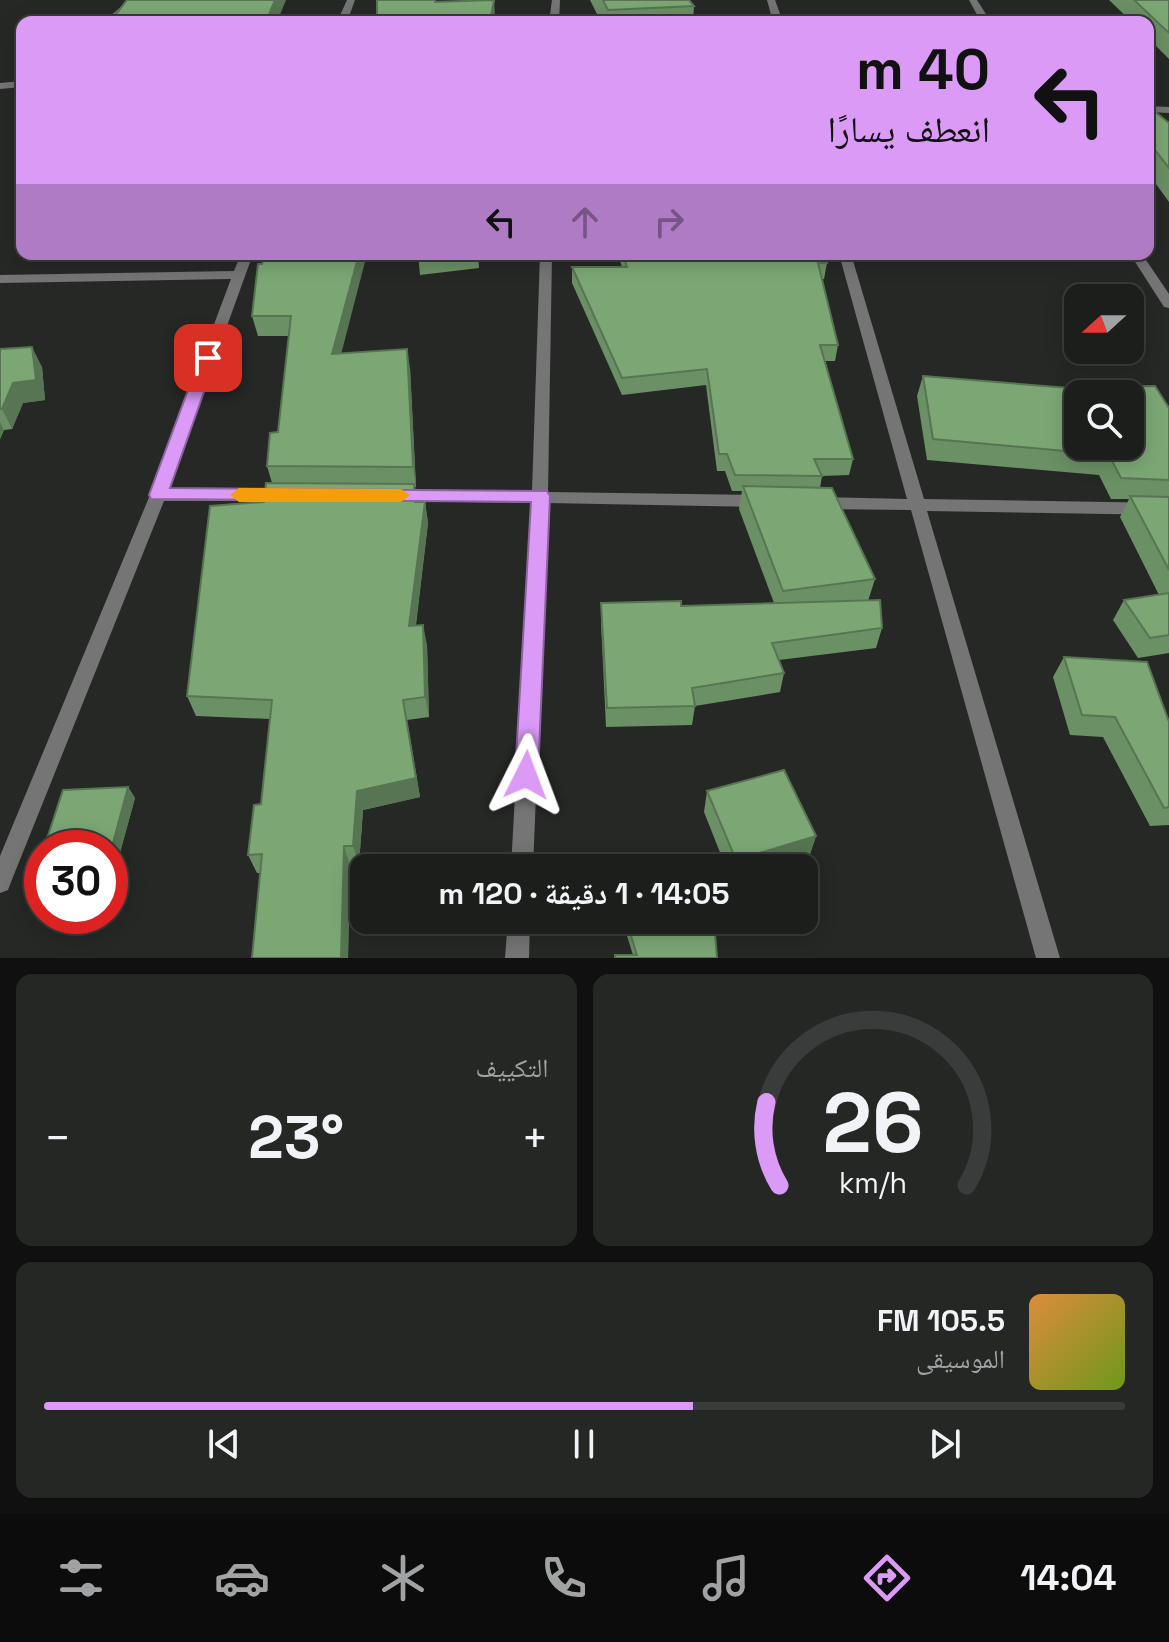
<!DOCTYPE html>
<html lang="ar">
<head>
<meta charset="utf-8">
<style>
  :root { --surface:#1c1e1c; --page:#252725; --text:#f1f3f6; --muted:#a0a2a3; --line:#3a3c3b; --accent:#da9af6 }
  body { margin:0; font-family:"Space Grotesk","Noto Naskh Arabic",sans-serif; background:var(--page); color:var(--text); direction:rtl; height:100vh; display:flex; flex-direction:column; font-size:30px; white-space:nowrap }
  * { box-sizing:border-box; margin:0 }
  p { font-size:26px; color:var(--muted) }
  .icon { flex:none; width:44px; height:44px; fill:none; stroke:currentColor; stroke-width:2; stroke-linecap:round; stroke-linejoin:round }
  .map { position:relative; height:958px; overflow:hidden; direction:ltr }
  .panel { display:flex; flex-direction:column; gap:16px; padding:16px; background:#0f100f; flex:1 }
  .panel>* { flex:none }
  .top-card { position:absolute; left:16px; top:16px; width:1138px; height:244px; border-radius:16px; box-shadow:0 4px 20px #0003,0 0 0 2px var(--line); direction:rtl; background:#da9af6; color:#111; overflow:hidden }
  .needle { width:52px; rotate:249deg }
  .fabs { position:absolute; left:1064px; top:284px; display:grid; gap:16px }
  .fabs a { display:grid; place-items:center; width:80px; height:80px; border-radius:16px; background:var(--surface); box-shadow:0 4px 20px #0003,0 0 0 2px var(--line); font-size:40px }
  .speed { position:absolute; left:24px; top:830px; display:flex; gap:16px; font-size:40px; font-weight:700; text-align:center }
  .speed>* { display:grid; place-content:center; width:104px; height:104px; border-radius:50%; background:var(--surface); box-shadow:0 4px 20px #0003,0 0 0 2px var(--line); line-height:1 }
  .speed .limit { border:12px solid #d22; background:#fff; color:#111 }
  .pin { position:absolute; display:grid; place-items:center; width:68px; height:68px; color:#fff; margin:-34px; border-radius:16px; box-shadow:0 4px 12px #0006 }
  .me { position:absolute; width:88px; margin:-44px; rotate:3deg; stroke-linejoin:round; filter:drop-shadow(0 0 6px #0008) }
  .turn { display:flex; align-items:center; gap:28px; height:168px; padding:0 32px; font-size:36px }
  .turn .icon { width:104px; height:104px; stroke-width:2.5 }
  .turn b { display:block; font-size:56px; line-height:68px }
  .lanes { display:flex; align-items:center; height:76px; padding:0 32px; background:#0003; justify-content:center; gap:40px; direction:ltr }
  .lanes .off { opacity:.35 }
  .big { font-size:60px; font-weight:800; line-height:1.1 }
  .panel .card { flex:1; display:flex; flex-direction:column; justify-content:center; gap:12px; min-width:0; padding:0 28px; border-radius:16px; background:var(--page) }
  .panel .dial { align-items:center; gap:0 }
  .dial svg { height:208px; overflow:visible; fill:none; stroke:var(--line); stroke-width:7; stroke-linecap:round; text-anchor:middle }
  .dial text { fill:var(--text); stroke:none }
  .song { display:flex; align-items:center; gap:24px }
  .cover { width:96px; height:96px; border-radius:12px; background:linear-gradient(135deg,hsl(30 70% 55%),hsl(80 70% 35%)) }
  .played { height:8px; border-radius:4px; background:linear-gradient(90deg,var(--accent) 60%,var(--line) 60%) }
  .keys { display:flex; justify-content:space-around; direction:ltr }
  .heat { display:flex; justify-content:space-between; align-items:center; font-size:44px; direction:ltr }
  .panel .tiles { flex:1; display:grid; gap:16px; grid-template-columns:1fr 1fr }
  .card:last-child { grid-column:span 2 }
  .trip { position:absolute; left:350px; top:854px; width:468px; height:80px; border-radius:16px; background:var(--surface); box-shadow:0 4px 20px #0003,0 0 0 2px var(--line); font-weight:800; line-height:80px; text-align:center; direction:rtl }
  .menu { display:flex; height:128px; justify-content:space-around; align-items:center; background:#0b0c0b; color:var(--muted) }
  .menu .icon { width:56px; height:56px }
  .menu .current { color:var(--accent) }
  .menu b { font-size:36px; color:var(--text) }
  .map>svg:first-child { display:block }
</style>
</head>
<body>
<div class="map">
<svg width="1169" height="958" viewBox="0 0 1169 958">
  <rect width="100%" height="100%" fill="#262826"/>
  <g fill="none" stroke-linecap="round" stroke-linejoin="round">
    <!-- minor -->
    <g fill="#767576" fill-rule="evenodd">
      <polygon points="129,0 138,0 114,22 103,22"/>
      <polygon points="347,0 355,0 347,22 337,22"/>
      <polygon points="552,0 560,0 559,22 549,22"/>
      <polygon points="767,0 775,0 783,22 773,22"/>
      <polygon points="969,0 977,0 991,22 981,22"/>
      <polygon points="22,81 22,87 0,89 0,83"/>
      <polygon points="1148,106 1169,107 1169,113 1148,112"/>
      <polygon points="241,254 253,254 168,489 284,489 292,495 284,501 164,501 11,882 8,890 0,893 0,856 150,495 231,279 0,283 0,275 234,271"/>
      <polygon points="540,254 552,254 548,492 759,495 767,501 759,507 548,503 533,868 511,868 531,503 395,501 387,495 395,489 532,491"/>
      <polygon points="839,254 851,254 924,499 1169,503 1169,515 927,511 1060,958 1036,958 911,510 819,509 811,503 819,497 907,499"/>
      <polygon points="1130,254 1142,254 1169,294 1169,308 1164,307"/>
      <polygon points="508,920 530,920 529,958 505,958"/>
    </g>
  </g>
  <!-- wall -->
  <g fill="#6b9065">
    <polygon points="590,0 689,0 694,6 693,22 601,22"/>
    <polygon points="1109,0 1169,0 1169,59 1148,38 1148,22 1132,22"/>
    <polygon points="1148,106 1169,123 1169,202 1148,173"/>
    <polygon points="418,254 478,254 479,268 420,275"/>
    <polygon points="618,254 823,254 827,263 824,279 822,279 838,345 835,361 825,361 853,459 849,475 822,476 820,488 875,579 868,601 882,628 876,648 779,660 784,673 780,692 695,706 692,725 606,727 601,623 601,603 681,606 774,603 739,509 742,491 732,491 725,471 717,471 706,385 622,395 572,283 572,267 622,267"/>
    <polygon points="262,264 341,354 410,368 416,487 414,487 417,502 425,502 428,523 416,625 427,645 429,717 407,720 420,797 363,810 359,864 350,865 348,958 252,958 260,873 257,873 248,855 261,804 270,719 196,716 187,696 272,483 267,466 278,432 289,336 258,336 252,316"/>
    <polygon points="0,349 42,367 45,400 23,403 12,429 4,430 0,439"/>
    <polygon points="923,376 1169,408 1169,653 1138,658 1113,620 1124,600 1159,595 1120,517 1129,499 1111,499 1099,475 927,460 917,396"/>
    <polygon points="1064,657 1169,722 1169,825 1150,826 1103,737 1070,735 1053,677"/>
    <polygon points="128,787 135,798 116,867 110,867 110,848"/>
    <polygon points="707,791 816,836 809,857 771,868 727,868 722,857 725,868 674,868 674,864 721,855 704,812"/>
    <polygon points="622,920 714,920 717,958 633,955"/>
  </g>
  <!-- shaded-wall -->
  <g fill="#577552">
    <polygon points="275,0 286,0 277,22 266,22"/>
    <polygon points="494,0 495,15 494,22 490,22"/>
    <polygon points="359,254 367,254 336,374 332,354"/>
    <polygon points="32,347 42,367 45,400 23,403 12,429 2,409 13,383"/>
    <polygon points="407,349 410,368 416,487 413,467"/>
    <polygon points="0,422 4,430 0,439"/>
    <polygon points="425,502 428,523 413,646 409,626"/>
    <polygon points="423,625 427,645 429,717 425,697"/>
    <polygon points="403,700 420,797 363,810 359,864 353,846 357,791"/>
    <polygon points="128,787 135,798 116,867 110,857 110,854"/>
    <polygon points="816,836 809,857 771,868 734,868 736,860"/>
    <polygon points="344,846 350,865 348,958 341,958"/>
  </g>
  <!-- building -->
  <g fill="#7ca775" stroke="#577552" stroke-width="2" fill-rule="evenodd">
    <polygon points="127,0 275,0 266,22 110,22"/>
    <polygon points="377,0 435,0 435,2 494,0 490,22 377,22"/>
    <polygon points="603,0 689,0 694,6 608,10"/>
    <polygon points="1134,0 1169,0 1169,33"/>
    <polygon points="1148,106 1169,123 1169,168 1148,141"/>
    <polygon points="265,254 359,254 332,354 407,349 413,467 267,466 270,433 278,432 291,316 252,316 258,264 262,264"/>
    <polygon points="418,254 440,254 418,256"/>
    <polygon points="623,254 823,254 827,263 818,263 838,345 820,345 853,459 814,459 822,476 735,475 727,454 719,454 707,369 622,378 572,267 627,267"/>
    <polygon points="32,347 36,380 13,383 2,409 0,409 0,349"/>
    <path d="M923 376 1069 388 1155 386 1169 408V480L1121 478 1109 455 933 439ZM1078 394H1130V446H1078Z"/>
    <polygon points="266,483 414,484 415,502 425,502 409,626 423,625 425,697 403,700 416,778 357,791 353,846 344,846 341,958 252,958 262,854 248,855 254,805 261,804 272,700 187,696 210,506 264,502"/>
    <polygon points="743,486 832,488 875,579 783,591"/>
    <polygon points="1130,496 1169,497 1169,570"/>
    <polygon points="1169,593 1169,635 1150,638 1124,600"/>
    <polygon points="880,600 882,628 772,643 784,673 692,688 695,706 607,708 601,603 681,601 681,606"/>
    <polygon points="1064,657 1147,662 1169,722 1169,807 1164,808 1115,717 1082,715"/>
    <polygon points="784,770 816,836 736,860 707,791"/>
    <polygon points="128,787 110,854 110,848 44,848 63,790"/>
    <polygon points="722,855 725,868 675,868 674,864"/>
    <polygon points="626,920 714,920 717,958 615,958 615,955 637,955"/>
  </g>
  <!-- route -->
  <polygon fill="#da9af6" stroke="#8e64a0" stroke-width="2" points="208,353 216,358 170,488 547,491 550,496 538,775 535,782 526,785 518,782 515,775 531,502 151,499 149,495 200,358"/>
  <!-- slow -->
  <polygon fill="#f59e0b" points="239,488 401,489 410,495 401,502 239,502 230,495"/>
</svg>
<div class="fabs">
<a><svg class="needle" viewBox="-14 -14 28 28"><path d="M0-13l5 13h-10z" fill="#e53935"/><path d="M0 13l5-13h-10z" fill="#a0a2a3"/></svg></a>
<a><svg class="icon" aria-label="search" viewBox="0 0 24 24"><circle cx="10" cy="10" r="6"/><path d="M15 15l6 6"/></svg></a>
</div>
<div class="speed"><div class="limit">30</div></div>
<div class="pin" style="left:208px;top:358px;background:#d93025"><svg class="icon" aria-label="arrive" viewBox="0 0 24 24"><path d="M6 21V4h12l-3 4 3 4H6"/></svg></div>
<svg class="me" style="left:526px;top:775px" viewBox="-20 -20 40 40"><path d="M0-17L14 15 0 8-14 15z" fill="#da9af6" stroke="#fff" stroke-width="4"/></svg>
<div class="trip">14:05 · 1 دقيقة · 120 m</div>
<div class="top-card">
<div class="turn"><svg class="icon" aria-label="left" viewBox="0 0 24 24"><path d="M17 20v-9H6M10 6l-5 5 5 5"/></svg><div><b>40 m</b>انعطف يسارًا</div></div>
<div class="lanes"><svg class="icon" aria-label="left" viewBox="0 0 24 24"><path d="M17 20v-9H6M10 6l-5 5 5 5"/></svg><svg class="icon off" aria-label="ahead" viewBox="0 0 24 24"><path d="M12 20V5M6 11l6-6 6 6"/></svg><svg class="icon off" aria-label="right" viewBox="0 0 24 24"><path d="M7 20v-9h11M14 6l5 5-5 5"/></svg></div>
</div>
</div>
<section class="panel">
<div class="tiles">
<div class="card dial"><svg viewBox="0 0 100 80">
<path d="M14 69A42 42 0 1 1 86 69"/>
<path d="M14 69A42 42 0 0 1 9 37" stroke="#da9af6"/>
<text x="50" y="56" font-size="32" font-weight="700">26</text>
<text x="50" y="72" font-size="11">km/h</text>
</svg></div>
<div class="card"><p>التكييف</p>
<div class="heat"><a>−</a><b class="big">23°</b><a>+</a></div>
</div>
<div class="card">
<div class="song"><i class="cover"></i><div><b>105.5 FM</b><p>الموسيقى</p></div></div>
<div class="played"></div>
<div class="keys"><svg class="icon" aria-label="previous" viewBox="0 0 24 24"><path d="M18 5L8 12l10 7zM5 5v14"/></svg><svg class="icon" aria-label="pause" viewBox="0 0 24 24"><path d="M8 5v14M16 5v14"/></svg><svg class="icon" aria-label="next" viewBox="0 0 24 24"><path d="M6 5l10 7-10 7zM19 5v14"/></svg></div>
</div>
</div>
</section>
<nav class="menu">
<b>14:04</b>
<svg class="icon current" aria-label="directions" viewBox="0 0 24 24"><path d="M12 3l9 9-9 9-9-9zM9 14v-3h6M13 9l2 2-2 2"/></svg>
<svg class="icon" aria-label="music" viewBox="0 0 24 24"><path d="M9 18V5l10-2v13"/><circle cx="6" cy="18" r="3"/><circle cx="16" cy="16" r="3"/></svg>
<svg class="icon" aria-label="phone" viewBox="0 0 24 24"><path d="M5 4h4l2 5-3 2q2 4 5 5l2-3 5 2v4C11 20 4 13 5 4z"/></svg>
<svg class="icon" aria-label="climate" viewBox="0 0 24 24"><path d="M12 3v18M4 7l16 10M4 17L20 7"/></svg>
<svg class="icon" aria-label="car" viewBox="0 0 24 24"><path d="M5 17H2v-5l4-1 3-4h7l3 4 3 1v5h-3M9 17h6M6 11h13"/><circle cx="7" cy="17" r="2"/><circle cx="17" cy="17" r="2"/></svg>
<svg class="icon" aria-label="filters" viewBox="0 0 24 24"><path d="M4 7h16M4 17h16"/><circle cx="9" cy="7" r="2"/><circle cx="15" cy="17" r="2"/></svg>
</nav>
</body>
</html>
